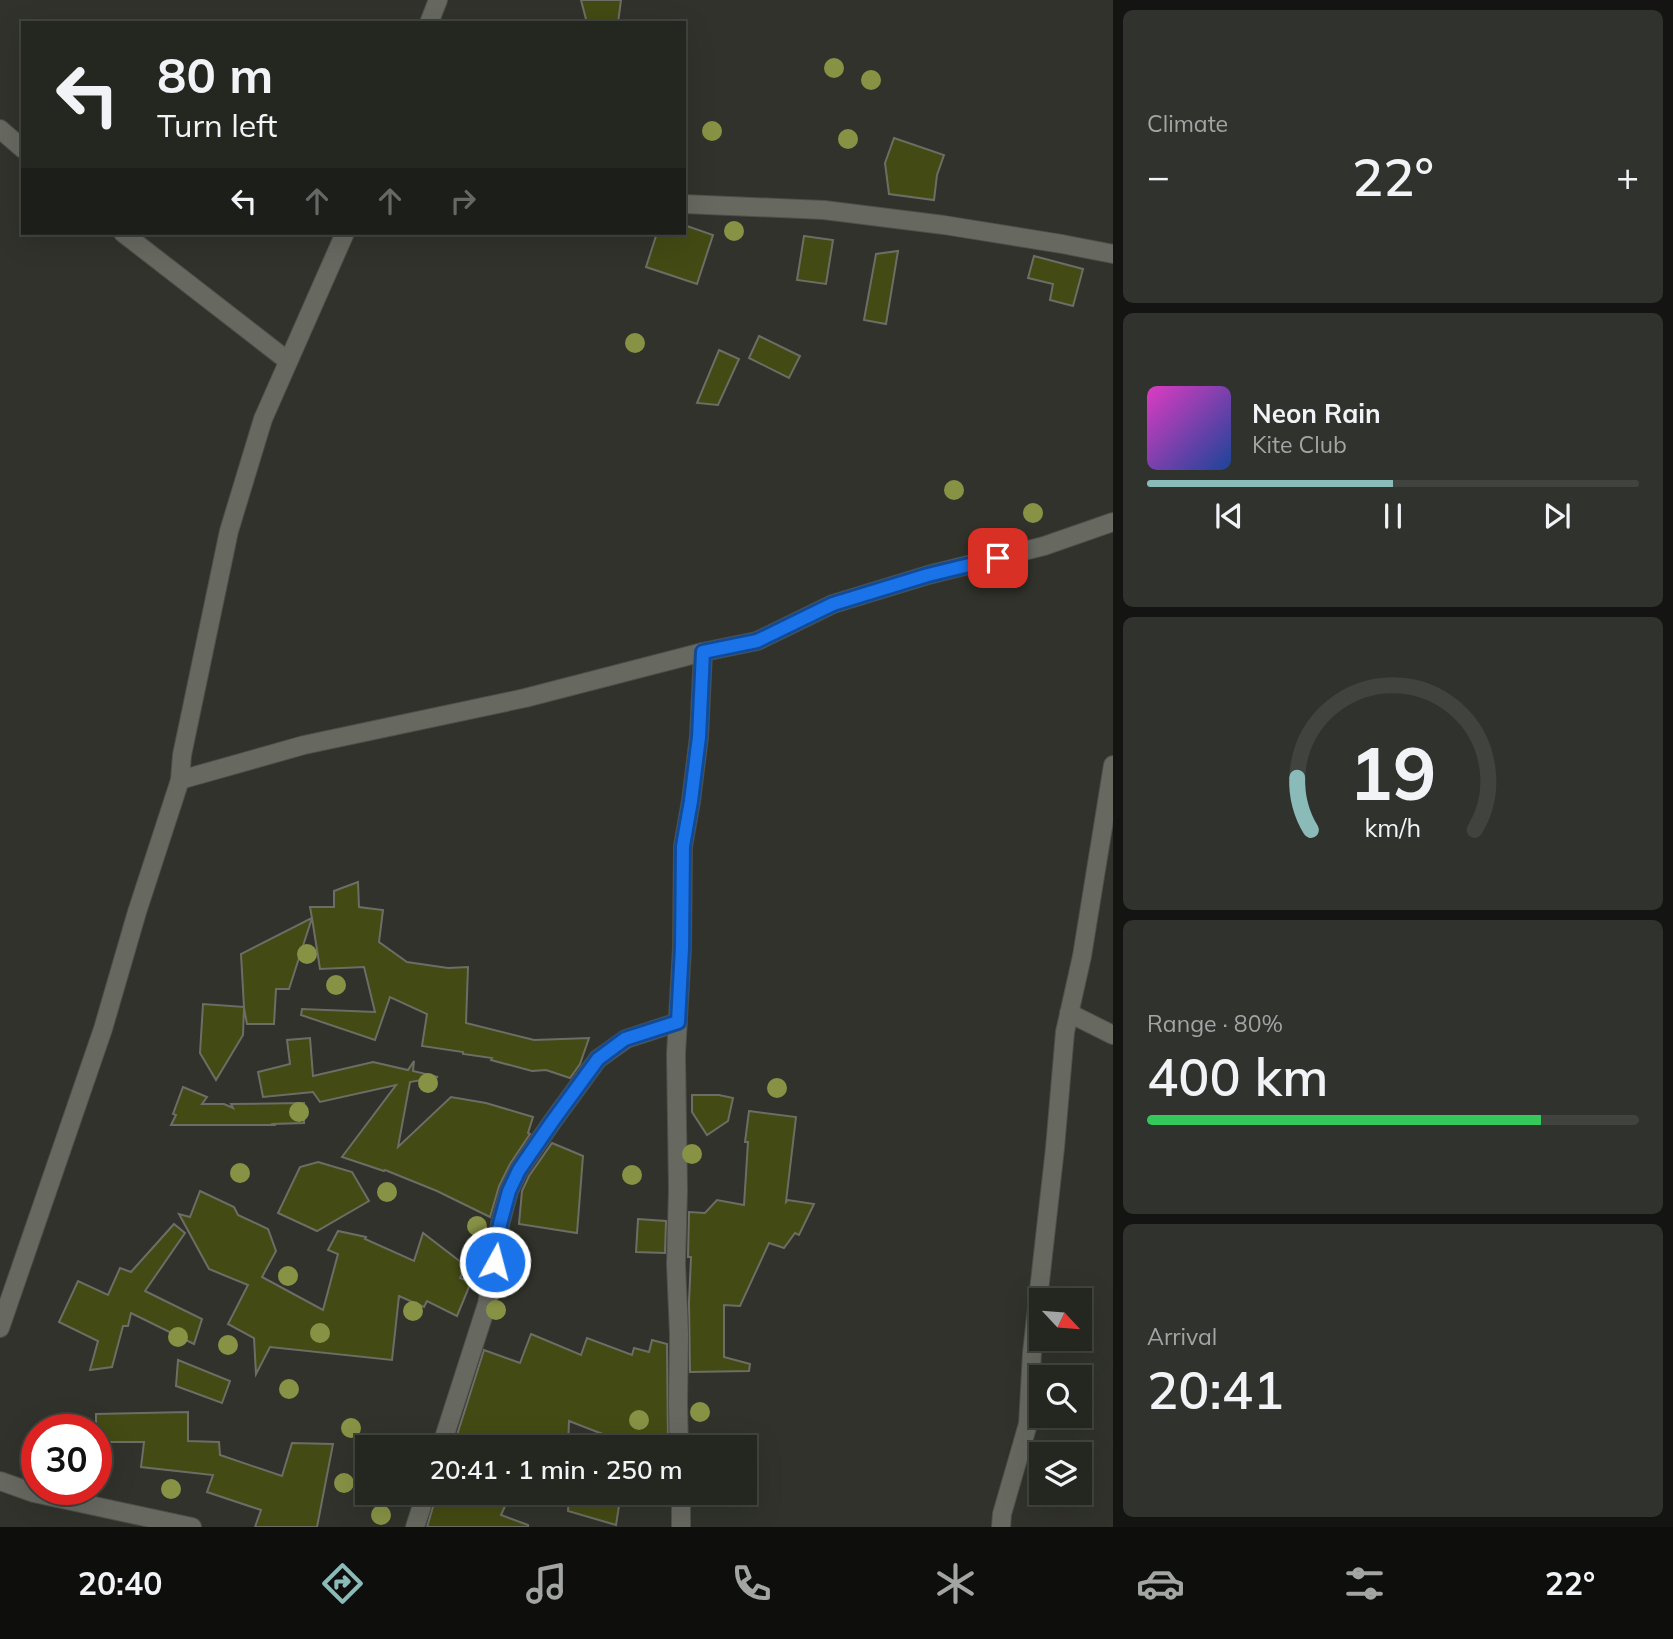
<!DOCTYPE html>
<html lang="en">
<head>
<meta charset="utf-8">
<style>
  :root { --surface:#242620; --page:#30322d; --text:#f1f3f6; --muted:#a3a5a5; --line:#41433e; --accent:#8bbbb9 }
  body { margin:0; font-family:Mulish,sans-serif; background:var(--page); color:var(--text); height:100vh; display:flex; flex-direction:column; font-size:26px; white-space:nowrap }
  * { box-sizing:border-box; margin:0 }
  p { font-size:23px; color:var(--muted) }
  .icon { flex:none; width:38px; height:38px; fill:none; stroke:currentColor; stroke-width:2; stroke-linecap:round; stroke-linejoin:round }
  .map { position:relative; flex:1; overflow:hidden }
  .panel { display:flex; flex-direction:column; gap:10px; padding:10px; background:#141512; width:560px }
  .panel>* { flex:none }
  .hud { position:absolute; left:21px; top:21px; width:665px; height:214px; border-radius:0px; box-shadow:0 7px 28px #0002,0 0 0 2px var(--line); background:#242620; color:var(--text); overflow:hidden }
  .needle { width:46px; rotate:116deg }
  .buttons { position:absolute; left:1029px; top:1288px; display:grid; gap:14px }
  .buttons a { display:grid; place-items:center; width:63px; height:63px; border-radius:0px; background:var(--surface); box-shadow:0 7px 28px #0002,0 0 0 2px var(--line); font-size:35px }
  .speed { position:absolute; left:21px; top:1414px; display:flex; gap:14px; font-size:35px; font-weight:700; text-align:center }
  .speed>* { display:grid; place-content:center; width:91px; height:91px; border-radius:50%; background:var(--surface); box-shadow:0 7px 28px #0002,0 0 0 2px var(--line); line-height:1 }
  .speed .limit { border:10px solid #d22; background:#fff; color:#111 }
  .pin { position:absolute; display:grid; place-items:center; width:60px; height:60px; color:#fff; margin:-30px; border-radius:14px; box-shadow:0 4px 10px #0006 }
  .me { position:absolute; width:77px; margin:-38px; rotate:7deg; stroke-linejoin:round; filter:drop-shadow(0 0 5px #0008) }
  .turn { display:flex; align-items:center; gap:24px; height:147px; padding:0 21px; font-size:32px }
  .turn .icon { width:91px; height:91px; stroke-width:2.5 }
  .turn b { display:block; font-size:49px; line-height:60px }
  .lanes { display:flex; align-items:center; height:66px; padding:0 21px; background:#0003; justify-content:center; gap:35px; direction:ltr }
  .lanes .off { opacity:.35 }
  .big { font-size:52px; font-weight:600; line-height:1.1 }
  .panel .tile { flex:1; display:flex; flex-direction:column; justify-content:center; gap:10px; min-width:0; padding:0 24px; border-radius:10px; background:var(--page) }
  .panel .dial { align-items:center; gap:0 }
  .dial svg { height:182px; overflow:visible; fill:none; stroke:var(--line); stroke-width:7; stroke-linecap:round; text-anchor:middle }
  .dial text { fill:var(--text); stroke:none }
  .song { display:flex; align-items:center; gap:21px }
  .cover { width:84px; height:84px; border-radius:10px; background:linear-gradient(135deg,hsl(310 70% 55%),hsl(220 70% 35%)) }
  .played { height:7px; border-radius:4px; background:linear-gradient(90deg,var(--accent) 50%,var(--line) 50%) }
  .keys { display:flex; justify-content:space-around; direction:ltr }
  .heat { display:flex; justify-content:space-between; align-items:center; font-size:38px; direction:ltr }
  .charge { height:10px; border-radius:5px; background:linear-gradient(90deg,#34c759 80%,var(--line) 0) }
  .trip { position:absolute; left:355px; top:1435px; width:402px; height:70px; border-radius:0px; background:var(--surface); box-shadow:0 7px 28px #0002,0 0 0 2px var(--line); font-weight:600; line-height:70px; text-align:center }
  .menu { display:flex; height:112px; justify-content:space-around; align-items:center; background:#0e0f0d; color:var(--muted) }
  .menu .icon { width:49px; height:49px }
  .menu .active { color:var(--accent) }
  .menu b { font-size:32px; color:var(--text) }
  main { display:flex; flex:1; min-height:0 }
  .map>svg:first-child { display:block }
</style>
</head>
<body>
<main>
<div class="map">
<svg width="1113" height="1527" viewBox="0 0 1113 1527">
  <rect width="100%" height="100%" fill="#30322b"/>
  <!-- building -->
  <g fill="#444a13" stroke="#6c6e66" stroke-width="2">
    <polygon points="581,0 621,0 618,23 587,23"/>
    <polygon points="894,138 944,155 937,175 934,200 889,194 885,163"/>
    <polygon points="684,225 713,235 697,284 646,267 657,233 684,233"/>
    <polygon points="804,236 833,240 826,284 797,280"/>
    <polygon points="898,251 886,324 864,320 876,254"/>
    <polygon points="1034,256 1083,269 1073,306 1050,300 1053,284 1028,278"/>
    <polygon points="759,336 800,356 789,378 749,358"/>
    <polygon points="719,350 739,359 718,405 697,403"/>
    <polygon points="358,882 359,907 383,910 379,942 407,962 448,968 468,967 466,1023 534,1040 589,1038 580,1064 570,1078 546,1070 532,1071 491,1060 492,1058 463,1054 463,1052 422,1046 427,1014 390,997 375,1040 301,1015 302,1009 375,1012 364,967 320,969 312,918 289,989 276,989 274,1024 247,1024 244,1008 243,1035 216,1080 200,1053 203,1004 244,1007 241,954 312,918 310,907 334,907 334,891"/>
    <polygon points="310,1038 313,1076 373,1062 408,1070 414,1061 413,1071 438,1077 410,1082 398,1147 451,1097 486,1103 533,1117 528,1133 530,1134 510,1164 499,1186 490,1217 437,1191 385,1170 384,1171 342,1157 396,1085 320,1102 313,1092 263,1097 258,1072 290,1064 287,1040"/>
    <polygon points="183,1087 207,1097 202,1104 224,1104 233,1108 231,1104 304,1103 304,1123 273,1124 274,1125 171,1125 176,1115 173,1114"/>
    <polygon points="692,1095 719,1095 733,1098 728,1121 707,1135 692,1112"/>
    <polygon points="749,1111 796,1117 786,1202 788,1200 814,1204 799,1235 795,1233 784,1248 769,1243 740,1306 724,1305 724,1357 750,1364 749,1371 690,1372 689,1302 691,1257 688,1257 689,1212 705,1213 717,1200 744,1205 748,1142 745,1142"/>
    <polygon points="552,1143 583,1156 577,1233 519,1224 522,1191 529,1176"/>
    <polygon points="318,1162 352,1172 369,1201 317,1231 278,1213 300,1167"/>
    <polygon points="200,1191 234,1207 238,1215 268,1229 276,1251 262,1277 323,1310 338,1254 328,1250 338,1231 366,1237 365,1239 414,1261 423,1233 466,1266 460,1278 471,1282 457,1316 427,1301 424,1307 399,1296 392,1360 270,1347 256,1374 254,1338 228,1324 248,1285 209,1269 179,1214 190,1217"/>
    <polygon points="638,1219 666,1221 665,1253 636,1252"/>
    <polygon points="174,1224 185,1233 145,1291 202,1319 194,1344 131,1313 128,1326 123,1326 112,1367 90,1370 98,1341 59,1322 78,1281 108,1295 120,1268 131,1272"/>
    <polygon points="531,1334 581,1355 587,1338 632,1355 634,1348 649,1352 652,1340 667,1344 668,1445 617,1445 618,1440 569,1421 568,1447 468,1447 471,1440 457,1435 484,1350 520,1363"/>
    <polygon points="178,1360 230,1381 222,1403 176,1386"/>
    <polygon points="188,1412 188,1441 219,1442 220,1455 282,1476 292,1443 333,1444 317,1527 255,1527 261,1510 207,1492 213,1475 141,1467 144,1442 96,1442 96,1414"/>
    <polygon points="437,1493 442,1493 476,1505 483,1493 506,1504 501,1515 528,1525 528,1527 427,1527"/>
    <polygon points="569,1493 621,1493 616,1525 568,1511"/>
  </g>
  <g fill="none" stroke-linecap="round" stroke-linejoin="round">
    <!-- minor casing -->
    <g stroke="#4d4f49" stroke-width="20">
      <g id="minor">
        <polyline points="429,23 438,0"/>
        <polyline points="0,129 23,149"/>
        <polyline points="684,204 824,210 944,225 1062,244 1113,254"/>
        <polyline points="123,233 288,361"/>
        <polyline points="180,780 304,745 525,698 703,652 757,641 833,604 928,575 1044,546 1113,522"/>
        <polyline points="1069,1013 1113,1035"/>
        <polyline points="0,1328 103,1029 137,912 180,780 182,755 229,531 263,419 345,233"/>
        <polyline points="441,1447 487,1304 495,1262 500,1224 509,1191 519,1170 552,1122 598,1059 626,1039 678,1022"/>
        <polyline points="679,1447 678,1404 679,1334 676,1264 678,1190 676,1054 682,948 683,846 691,801 699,737 703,652"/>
        <polyline points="0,1481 34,1493 192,1527"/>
        <polyline points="681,1493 681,1527"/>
        <polyline points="415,1527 426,1493"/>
        <polyline points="1001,1527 1002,1514 1028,1424 1032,1353 1055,1148 1065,1032 1082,956 1113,765"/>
      </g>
    </g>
    <!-- minor -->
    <use href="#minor" stroke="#676961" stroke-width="18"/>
  </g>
  <!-- trees -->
  <g fill="#889245">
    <circle cx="834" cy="68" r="10"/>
    <circle cx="871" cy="80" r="10"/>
    <circle cx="712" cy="131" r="10"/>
    <circle cx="848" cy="139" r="10"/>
    <circle cx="734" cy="231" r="10"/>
    <circle cx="635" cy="343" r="10"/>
    <circle cx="954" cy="490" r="10"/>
    <circle cx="1033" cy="513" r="10"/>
    <circle cx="307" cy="954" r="10"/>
    <circle cx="336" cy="985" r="10"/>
    <circle cx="428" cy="1083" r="10"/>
    <circle cx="777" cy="1088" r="10"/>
    <circle cx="299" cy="1112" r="10"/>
    <circle cx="692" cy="1154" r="10"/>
    <circle cx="240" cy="1173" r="10"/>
    <circle cx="632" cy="1175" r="10"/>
    <circle cx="387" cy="1192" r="10"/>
    <circle cx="477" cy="1226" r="10"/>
    <circle cx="288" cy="1276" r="10"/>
    <circle cx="496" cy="1310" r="10"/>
    <circle cx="413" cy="1311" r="10"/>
    <circle cx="320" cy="1333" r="10"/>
    <circle cx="178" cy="1337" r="10"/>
    <circle cx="228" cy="1345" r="10"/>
    <circle cx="289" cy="1389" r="10"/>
    <circle cx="700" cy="1412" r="10"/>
    <circle cx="639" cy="1420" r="10"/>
    <circle cx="351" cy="1428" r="10"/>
    <circle cx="344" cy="1483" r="10"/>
    <circle cx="171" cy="1489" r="10"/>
    <circle cx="381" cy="1515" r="10"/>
  </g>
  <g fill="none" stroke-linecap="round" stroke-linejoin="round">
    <!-- route casing -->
    <g stroke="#114b97" stroke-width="18">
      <polyline id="route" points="495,1262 500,1224 509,1191 519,1170 552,1122 598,1059 625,1039 678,1022 682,948 683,846 691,801 699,737 703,652 757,641 833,604 928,575 998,558"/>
    </g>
    <!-- route -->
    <use href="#route" stroke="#1a73e8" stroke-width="12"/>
  </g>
</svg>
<div class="buttons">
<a><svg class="needle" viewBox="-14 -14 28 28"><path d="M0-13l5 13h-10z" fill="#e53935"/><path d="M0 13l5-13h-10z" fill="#a3a5a5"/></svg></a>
<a><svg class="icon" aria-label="search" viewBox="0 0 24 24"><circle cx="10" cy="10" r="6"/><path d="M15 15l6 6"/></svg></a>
<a><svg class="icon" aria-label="layers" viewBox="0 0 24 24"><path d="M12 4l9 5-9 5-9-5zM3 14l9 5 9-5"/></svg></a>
</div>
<div class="speed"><div class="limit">30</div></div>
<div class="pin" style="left:998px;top:558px;background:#d93025"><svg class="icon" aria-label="arrive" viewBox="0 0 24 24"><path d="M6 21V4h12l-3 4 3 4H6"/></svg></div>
<svg class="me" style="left:495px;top:1262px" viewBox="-20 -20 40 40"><circle r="17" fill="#1a73e8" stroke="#fff" stroke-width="3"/><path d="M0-11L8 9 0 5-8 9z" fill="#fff"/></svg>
<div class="trip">20:41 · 1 min · 250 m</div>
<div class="hud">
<div class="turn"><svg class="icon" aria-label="left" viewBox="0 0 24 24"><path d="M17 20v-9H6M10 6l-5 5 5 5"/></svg><div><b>80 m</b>Turn left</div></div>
<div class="lanes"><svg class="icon" aria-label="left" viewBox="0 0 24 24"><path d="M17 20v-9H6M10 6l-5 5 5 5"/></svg><svg class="icon off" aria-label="ahead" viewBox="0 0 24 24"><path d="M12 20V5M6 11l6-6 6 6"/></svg><svg class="icon off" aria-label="ahead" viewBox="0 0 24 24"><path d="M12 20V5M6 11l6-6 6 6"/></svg><svg class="icon off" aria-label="right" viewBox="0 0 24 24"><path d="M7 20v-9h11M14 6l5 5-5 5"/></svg></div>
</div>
</div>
<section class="panel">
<div class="tile"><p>Climate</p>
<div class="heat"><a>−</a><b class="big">22°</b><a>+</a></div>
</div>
<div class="tile">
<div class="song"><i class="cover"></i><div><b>Neon Rain</b><p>Kite Club</p></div></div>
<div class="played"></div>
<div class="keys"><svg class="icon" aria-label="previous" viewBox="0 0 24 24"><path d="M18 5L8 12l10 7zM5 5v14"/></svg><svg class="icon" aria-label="pause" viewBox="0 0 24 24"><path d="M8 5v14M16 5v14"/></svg><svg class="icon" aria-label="next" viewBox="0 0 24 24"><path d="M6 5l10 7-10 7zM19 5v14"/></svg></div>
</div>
<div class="tile dial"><svg viewBox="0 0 100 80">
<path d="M14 69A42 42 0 1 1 86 69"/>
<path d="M14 69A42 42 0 0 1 8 46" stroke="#8bbbb9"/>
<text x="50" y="56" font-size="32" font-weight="700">19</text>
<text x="50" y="72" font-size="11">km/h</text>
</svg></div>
<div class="tile"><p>Range · 80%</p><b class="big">400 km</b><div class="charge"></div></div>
<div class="tile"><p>Arrival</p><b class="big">20:41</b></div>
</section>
</main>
<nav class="menu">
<b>20:40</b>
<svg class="icon active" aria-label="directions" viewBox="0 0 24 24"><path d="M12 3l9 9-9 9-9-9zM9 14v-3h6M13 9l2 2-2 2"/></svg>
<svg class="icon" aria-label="music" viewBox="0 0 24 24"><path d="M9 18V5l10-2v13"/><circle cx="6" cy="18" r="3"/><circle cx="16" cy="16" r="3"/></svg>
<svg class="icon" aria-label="phone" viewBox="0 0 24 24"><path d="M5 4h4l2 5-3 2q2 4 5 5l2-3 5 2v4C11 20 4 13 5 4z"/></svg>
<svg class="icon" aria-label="climate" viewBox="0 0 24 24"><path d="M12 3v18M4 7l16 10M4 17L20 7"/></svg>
<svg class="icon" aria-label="car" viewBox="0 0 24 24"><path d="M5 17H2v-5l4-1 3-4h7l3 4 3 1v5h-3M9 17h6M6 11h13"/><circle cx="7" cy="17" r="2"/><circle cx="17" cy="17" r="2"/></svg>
<svg class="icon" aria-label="filters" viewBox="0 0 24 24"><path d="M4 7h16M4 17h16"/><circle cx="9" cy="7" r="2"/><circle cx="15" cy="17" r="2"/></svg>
<b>22°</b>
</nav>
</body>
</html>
